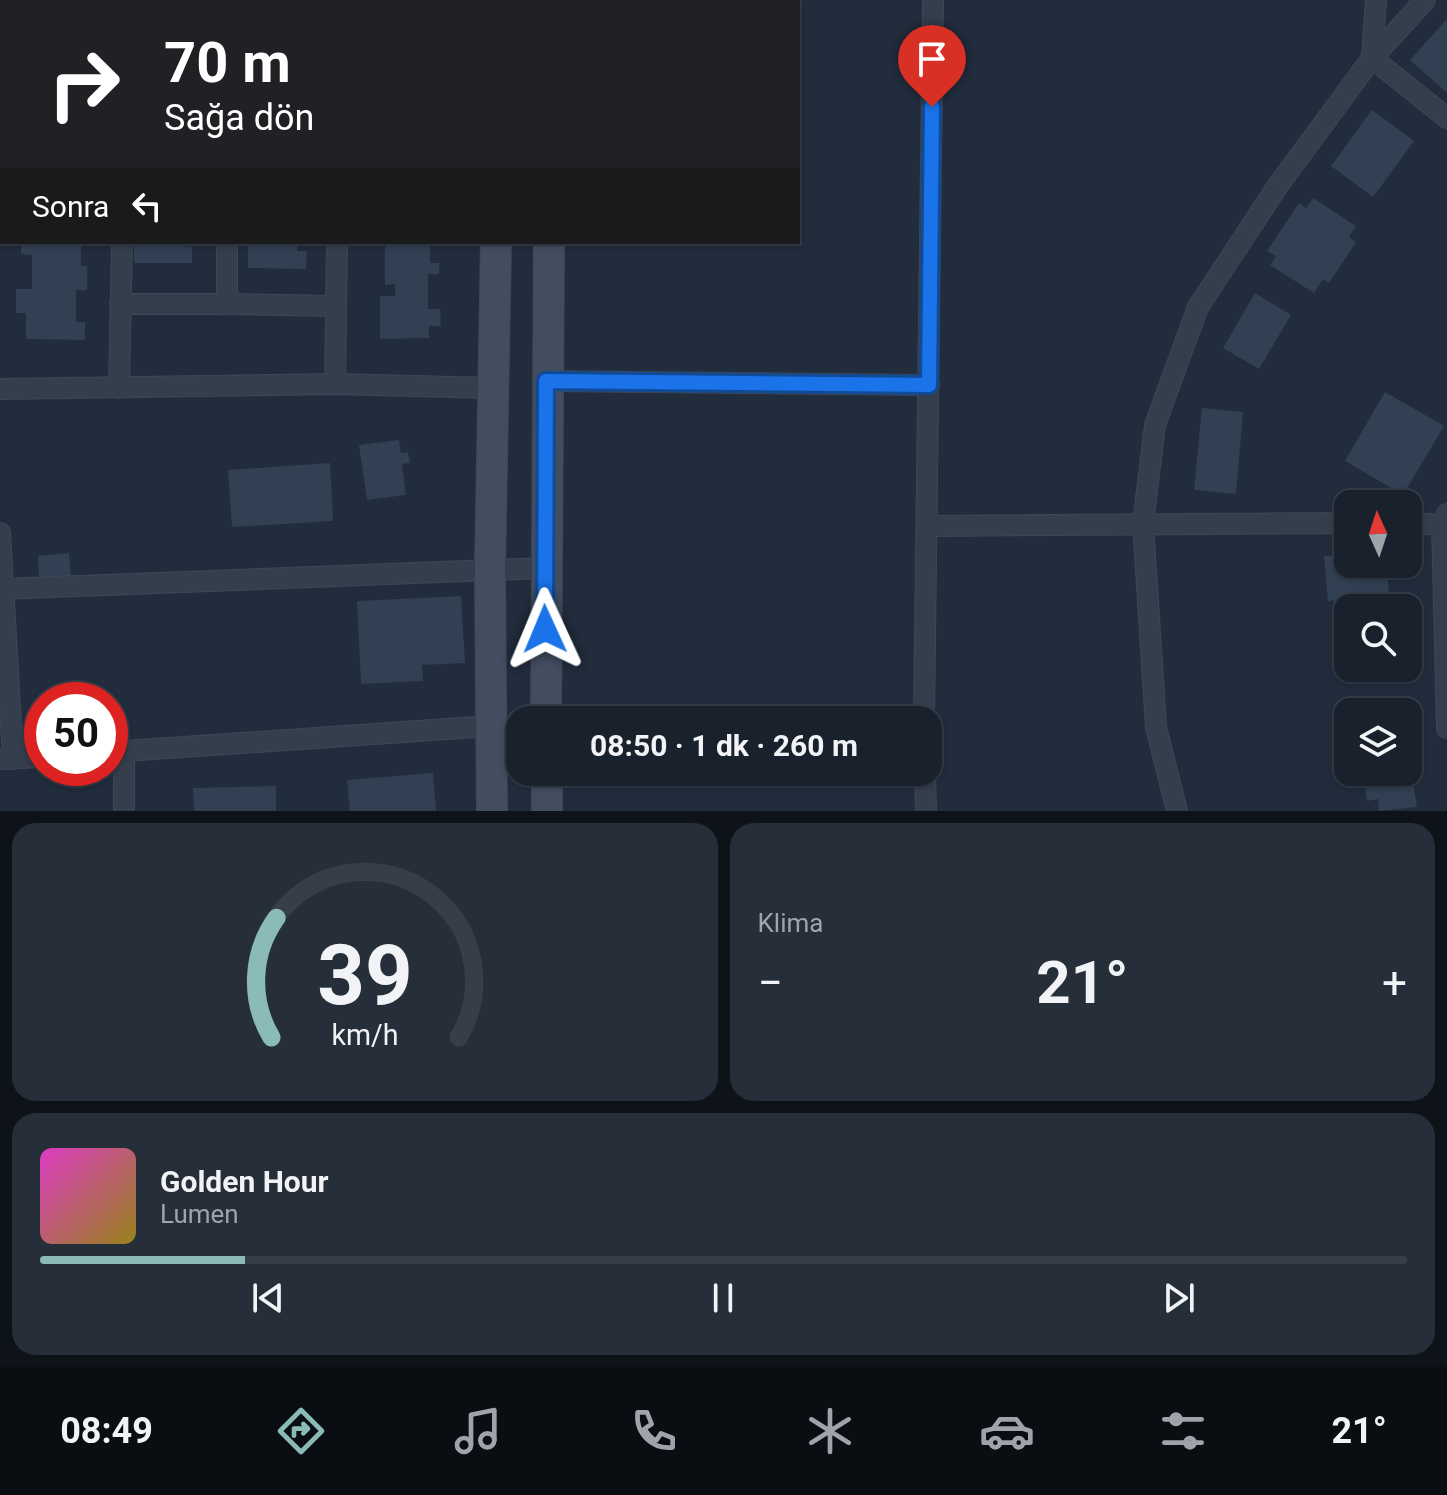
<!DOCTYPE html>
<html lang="tr">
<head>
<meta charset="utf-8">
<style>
  :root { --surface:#19212d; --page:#262e39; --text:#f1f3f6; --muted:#9fa3aa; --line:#373e49; --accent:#8bbbb9 }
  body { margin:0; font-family:Roboto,sans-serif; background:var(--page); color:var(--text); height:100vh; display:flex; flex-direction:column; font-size:30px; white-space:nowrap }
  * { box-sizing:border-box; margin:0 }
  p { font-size:26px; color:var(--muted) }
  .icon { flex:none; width:44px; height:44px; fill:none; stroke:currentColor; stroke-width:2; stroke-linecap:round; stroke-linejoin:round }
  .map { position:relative; height:811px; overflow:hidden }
  .sheet { display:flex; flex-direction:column; gap:12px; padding:12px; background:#0e1219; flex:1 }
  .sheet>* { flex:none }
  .hud { position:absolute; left:0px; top:0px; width:800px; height:244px; box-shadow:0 2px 6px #0004,0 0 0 2px var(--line); background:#202124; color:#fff; overflow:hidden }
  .needle { width:52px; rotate:357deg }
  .buttons { position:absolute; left:1334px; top:490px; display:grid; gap:16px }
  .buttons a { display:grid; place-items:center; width:88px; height:88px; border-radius:16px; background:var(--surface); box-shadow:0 2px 6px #0004,0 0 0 2px var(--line); font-size:40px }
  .speed { position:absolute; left:24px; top:682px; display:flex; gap:16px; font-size:40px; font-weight:700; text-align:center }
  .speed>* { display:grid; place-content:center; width:104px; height:104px; border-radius:50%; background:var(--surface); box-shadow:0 2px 6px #0004,0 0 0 2px var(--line); line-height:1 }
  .speed .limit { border:12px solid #d22; background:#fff; color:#111 }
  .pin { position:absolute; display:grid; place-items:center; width:68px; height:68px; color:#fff; margin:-82px -34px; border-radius:50% 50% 50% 0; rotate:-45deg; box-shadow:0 0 8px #0007 }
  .pin .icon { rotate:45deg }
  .me { position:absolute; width:88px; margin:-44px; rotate:359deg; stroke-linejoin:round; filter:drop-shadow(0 0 6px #0008) }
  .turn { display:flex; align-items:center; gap:28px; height:168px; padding:0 32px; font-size:36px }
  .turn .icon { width:104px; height:104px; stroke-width:2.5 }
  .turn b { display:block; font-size:56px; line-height:68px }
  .then { display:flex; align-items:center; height:76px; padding:0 32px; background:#0003; gap:16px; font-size:30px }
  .big { font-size:60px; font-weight:700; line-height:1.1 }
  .sheet .tile { flex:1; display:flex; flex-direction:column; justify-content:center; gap:12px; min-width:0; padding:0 28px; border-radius:24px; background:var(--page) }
  .sheet .dial { align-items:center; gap:0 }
  .dial svg { height:208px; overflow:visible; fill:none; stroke:var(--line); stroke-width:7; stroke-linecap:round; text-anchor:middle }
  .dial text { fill:var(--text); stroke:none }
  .song { display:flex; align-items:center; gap:24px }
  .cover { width:96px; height:96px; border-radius:12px; background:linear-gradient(135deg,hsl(310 70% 55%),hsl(50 70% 35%)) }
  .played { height:8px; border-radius:4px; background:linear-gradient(90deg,var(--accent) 15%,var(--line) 15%) }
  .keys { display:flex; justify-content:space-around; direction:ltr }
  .heat { display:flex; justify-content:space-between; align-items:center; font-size:44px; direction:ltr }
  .sheet .tiles { flex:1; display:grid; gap:12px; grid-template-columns:1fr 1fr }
  .tile:last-child { grid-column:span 2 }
  .trip { position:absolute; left:506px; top:706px; width:436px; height:80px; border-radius:24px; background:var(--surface); box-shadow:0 2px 6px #0004,0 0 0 2px var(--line); font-weight:700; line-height:80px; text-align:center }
  .menu { display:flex; height:128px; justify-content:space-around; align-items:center; background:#0a0d12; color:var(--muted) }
  .menu .icon { width:56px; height:56px }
  .menu .active { color:var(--accent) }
  .menu b { font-size:36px; color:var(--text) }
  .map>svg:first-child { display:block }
</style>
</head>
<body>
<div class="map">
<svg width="1447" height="811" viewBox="0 0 1447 811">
  <rect width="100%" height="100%" fill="#212c3c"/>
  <!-- building -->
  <g fill="#324053">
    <polygon points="1447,19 1447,93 1410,60"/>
    <polygon points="1372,110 1414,141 1373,197 1331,166"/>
    <polygon points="1313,198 1356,226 1349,237 1356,242 1329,283 1323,279 1314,293 1270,265 1276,256 1267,251 1299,203 1306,208"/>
    <polygon points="21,242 81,242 81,266 87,266 87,290 76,290 76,322 85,322 85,340 26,339 26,313 16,313 16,289 32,289 32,255 21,254"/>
    <polygon points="134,242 183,242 183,246 192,247 192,263 134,263"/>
    <polygon points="248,242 297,242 297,251 307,251 306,269 248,268"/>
    <polygon points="385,242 430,242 430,263 439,263 439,274 428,274 428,309 440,309 441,326 429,326 429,338 380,339 380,296 395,296 395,284 385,285"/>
    <polygon points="1255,293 1291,315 1259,369 1223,348"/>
    <polygon points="1385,392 1444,426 1403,495 1345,461"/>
    <polygon points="1202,408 1243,412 1236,494 1194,490"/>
    <polygon points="399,440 401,453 408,452 410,463 402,464 406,495 367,500 359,445"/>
    <polygon points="330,463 333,521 232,527 228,470"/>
    <polygon points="69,553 71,576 39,578 38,556"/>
    <polygon points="1348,554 1348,564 1387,564 1389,596 1328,601 1324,556"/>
    <polygon points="461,596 465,663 422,665 423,681 361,684 357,601"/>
    <polygon points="1408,752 1417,807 1379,811 1378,799 1367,801 1363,772 1408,772"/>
    <polygon points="433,773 436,811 350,811 347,780"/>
    <polygon points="276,786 276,811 194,811 193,788"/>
  </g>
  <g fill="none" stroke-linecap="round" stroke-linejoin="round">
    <!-- minor casing -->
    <g stroke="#3e4755" stroke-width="22">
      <g id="minor">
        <polyline points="1376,0 1372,58 1447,118"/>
        <polyline points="128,2 128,0"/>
        <polyline points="230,2 230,0"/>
        <polyline points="341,2 341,0"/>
        <polyline points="120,304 227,304 227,242"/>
        <polyline points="227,304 336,306"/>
        <polyline points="546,381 929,385"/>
        <polyline points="335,384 337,242"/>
        <polyline points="119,388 122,242"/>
        <polyline points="0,389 335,384 492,388"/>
        <polyline points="1447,514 1442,523 1447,728"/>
        <polyline points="1408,523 1447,525"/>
        <polyline points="927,526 1348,523"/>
        <polyline points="0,533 13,759"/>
        <polyline points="0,589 545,568"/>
        <polyline points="924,720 933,0"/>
        <polyline points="124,751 124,811"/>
        <polyline points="110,752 491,726"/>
        <polyline points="0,759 42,757"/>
        <polyline points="925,772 926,811"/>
        <polyline points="1177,811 1156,727 1143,523 1155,425 1198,307 1279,184 1372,58 1425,0"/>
      </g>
    </g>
    <!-- secondary casing -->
    <g stroke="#3e4755" stroke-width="32">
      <g id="secondary">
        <polyline points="501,2 501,0"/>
        <polyline points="556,2 556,0"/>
        <polyline points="546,720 549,242"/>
        <polyline points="547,772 547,811"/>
        <polyline points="492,811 490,570 496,242"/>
      </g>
    </g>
    <!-- minor -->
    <use href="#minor" stroke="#353e4c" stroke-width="20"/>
    <!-- secondary -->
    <use href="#secondary" stroke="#424d60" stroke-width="30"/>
  </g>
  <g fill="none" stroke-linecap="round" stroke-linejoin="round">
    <!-- route casing -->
    <g stroke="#114b97" stroke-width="20">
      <polyline id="route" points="545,629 546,381 929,385 932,107"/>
    </g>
    <!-- route -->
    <use href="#route" stroke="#1a73e8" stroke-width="14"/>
  </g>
</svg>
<div class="buttons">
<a><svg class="needle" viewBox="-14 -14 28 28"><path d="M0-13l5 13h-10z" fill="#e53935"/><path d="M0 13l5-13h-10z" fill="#9fa3aa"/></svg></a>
<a><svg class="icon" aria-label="search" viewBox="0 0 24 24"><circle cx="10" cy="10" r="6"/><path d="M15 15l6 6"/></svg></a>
<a><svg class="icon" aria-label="layers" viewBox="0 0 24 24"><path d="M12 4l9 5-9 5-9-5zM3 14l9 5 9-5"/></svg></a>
</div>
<div class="speed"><div class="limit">50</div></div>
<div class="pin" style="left:932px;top:107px;background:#d93025"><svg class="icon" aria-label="arrive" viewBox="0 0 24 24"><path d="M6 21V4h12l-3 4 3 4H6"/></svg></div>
<svg class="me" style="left:545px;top:629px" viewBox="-20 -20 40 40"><path d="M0-17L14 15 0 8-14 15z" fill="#1a73e8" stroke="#fff" stroke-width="4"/></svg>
<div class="trip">08:50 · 1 dk · 260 m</div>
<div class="hud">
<div class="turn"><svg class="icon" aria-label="right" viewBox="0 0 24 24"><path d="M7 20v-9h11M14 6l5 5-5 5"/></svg><div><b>70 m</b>Sağa dön</div></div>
<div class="then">Sonra<svg class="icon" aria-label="left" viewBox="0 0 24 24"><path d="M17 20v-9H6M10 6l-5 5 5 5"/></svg></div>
</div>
</div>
<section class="sheet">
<div class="tiles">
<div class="tile dial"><svg viewBox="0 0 100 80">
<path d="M14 69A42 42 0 1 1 86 69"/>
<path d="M14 69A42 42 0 0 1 16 23" stroke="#8bbbb9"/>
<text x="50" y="56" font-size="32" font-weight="700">39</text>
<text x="50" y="72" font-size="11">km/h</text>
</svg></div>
<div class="tile"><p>Klima</p>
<div class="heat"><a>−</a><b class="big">21°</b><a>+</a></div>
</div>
<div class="tile">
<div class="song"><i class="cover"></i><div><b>Golden Hour</b><p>Lumen</p></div></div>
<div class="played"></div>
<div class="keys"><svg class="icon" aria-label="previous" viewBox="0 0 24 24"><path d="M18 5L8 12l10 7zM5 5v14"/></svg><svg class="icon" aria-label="pause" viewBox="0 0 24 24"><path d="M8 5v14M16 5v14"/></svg><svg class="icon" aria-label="next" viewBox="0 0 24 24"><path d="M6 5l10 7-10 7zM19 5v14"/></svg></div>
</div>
</div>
</section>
<nav class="menu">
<b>08:49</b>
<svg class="icon active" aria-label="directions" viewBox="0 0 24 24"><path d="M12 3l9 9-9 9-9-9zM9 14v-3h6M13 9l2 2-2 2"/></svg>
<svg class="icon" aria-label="music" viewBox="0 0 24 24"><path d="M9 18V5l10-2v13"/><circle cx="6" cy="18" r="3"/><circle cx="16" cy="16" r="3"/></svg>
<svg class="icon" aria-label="phone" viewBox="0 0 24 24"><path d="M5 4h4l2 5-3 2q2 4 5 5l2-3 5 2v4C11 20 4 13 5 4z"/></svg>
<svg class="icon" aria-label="climate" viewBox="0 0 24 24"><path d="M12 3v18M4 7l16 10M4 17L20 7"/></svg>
<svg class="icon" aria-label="car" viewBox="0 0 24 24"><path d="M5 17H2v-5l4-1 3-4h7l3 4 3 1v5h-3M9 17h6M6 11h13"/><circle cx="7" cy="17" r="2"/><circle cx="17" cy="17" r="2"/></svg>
<svg class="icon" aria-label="filters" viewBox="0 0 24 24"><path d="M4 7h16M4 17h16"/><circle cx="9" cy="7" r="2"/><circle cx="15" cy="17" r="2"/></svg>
<b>21°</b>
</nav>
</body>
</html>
